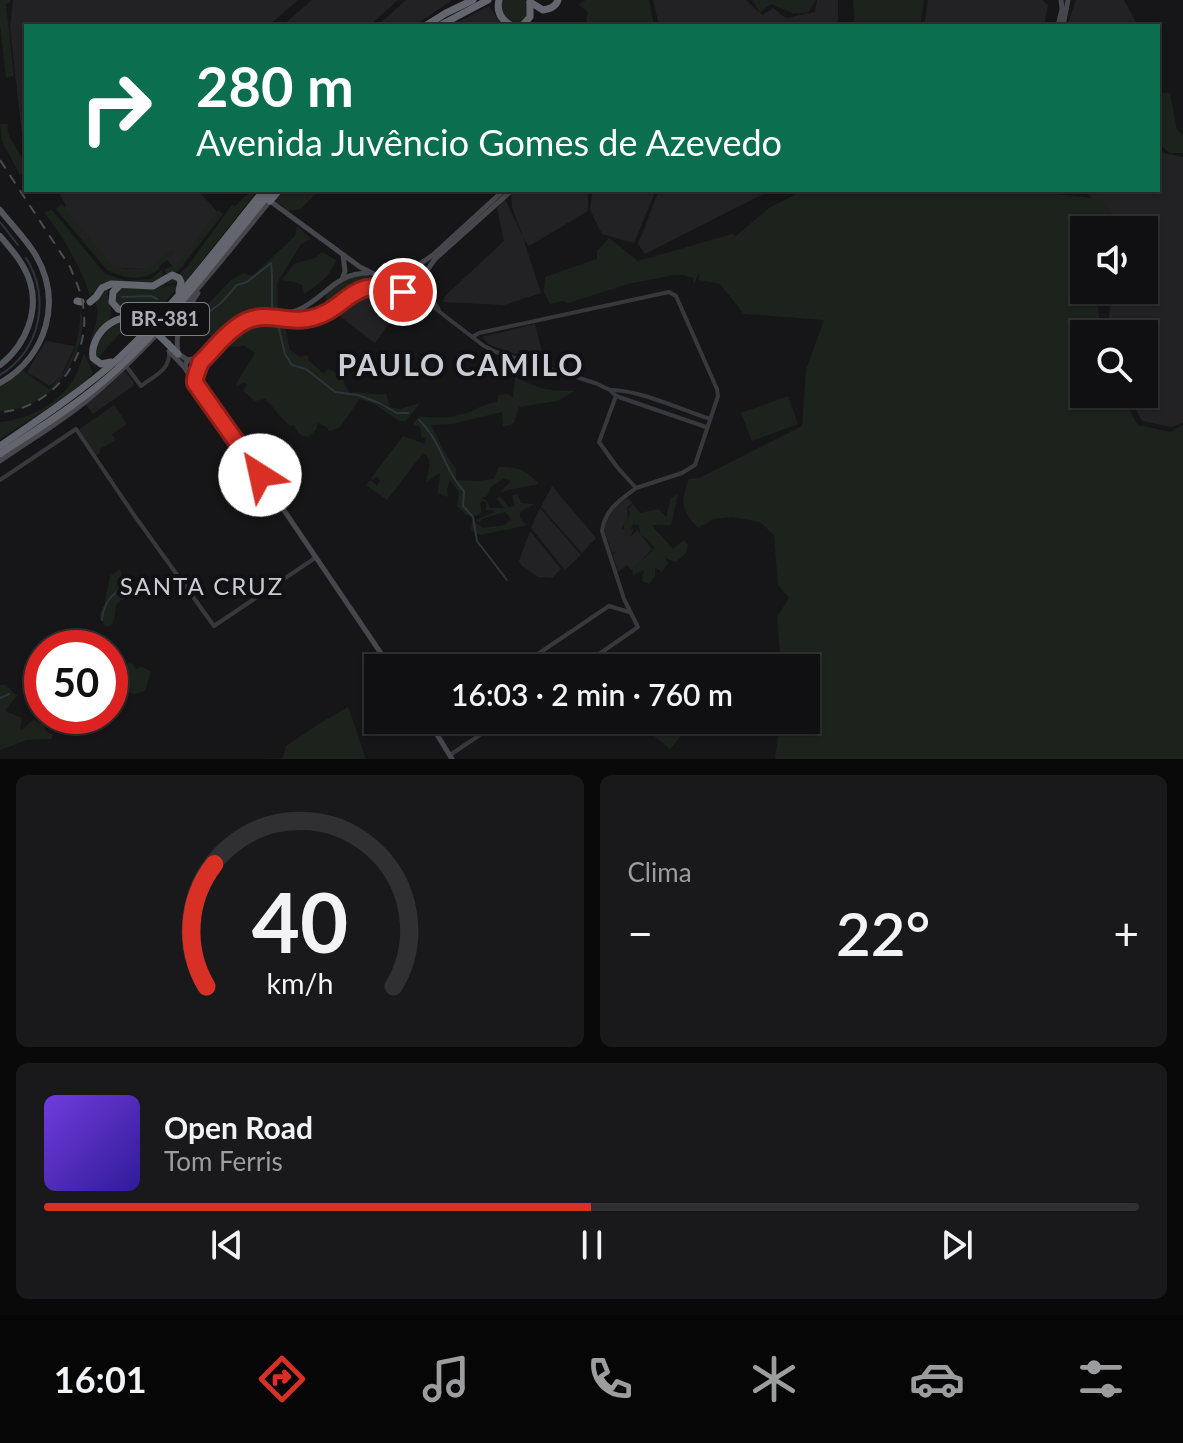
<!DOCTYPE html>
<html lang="pt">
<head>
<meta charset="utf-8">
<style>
  :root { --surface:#101012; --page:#19191b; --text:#f1f3f6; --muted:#9c9d9f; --line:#303032; --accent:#d93025 }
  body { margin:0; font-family:Lato,sans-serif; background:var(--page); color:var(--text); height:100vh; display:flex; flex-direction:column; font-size:30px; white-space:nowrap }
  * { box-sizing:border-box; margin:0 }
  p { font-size:26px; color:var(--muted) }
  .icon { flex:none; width:44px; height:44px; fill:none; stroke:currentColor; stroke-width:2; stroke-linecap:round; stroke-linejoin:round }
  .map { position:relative; height:759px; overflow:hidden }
  .details { display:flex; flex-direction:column; gap:16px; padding:16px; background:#09090a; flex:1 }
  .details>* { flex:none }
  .top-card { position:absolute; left:24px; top:24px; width:1136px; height:168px; border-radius:0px; box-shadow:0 2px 6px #0004,0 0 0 2px var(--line); background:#0b6e4f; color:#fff; overflow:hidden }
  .buttons { position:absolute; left:1070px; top:216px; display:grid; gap:16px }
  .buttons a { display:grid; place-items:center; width:88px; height:88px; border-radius:0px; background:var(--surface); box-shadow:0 2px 6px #0004,0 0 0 2px var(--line); font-size:40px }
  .speed { position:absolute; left:24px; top:630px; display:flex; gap:16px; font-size:40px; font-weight:700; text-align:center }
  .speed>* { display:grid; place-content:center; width:104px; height:104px; border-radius:50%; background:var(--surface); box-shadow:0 2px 6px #0004,0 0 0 2px var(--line); line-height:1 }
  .speed .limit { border:12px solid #d22; background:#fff; color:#111 }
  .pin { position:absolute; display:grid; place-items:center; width:68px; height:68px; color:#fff; margin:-34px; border:4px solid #fff; border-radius:50%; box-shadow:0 2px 8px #0007 }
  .me { position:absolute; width:88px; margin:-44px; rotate:325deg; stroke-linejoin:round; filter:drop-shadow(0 0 6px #0008) }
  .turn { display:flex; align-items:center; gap:28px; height:168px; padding:0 40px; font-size:36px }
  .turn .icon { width:104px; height:104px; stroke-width:2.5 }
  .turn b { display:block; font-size:56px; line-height:68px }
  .big { font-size:60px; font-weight:600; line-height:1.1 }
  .details .card { flex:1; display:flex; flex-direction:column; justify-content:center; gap:12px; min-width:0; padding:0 28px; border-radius:12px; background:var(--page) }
  .details .dial { align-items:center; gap:0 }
  .dial svg { height:208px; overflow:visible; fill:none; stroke:var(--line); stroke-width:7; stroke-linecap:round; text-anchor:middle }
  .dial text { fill:var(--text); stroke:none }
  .song { display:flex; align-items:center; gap:24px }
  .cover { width:96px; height:96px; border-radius:12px; background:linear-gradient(135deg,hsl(260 70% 55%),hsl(250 70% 35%)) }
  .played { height:8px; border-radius:4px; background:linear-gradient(90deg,var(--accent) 50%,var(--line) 50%) }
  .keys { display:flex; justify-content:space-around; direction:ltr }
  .heat { display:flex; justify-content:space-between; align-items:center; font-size:44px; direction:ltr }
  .details .tiles { flex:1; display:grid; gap:16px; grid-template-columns:1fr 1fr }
  .card:last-child { grid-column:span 2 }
  .trip { position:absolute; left:364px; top:654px; width:456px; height:80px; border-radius:0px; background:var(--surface); box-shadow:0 2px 6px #0004,0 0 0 2px var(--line); font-weight:600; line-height:80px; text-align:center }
  .tabs { display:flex; height:128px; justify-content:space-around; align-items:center; background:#060607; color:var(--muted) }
  .tabs .icon { width:56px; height:56px }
  .tabs .on { color:var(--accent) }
  .tabs b { font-size:36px; color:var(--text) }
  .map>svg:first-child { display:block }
</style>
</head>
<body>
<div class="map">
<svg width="1183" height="759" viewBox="0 0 1183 759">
  <rect width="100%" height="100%" fill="#161618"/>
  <!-- built -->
  <g fill="#222225">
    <polygon points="13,0 298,0 268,26 26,26 26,141 22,135 10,27"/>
    <polygon points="312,0 398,0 369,26 282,26"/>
    <polygon points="406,0 452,0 414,26 377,26"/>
    <polygon points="653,0 746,0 762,15 773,8 786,18 815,12 817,0 838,0 838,26 659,26"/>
    <polygon points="928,0 1042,0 1048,5 1044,26 924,26"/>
    <polygon points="1076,0 1124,0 1138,26 1067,26"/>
    <polygon points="489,6 503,26 450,26"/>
    <polygon points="1158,148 1164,153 1183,157 1183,423 1171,427 1142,421 1127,394 1144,394 1144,334 1108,334 1111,290 1144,290 1144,230 1115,230 1116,219 1083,190 1158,190"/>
    <polygon points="57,190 198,190 218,213 176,270 164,256 148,269 117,268 111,265 64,209 66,205"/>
    <polygon points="516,190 584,190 588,195 588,211 529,246 523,238 541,293 504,305 442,302 446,295 504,241 497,208 505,199 523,237 512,207 511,194"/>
    <polygon points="589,190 656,190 634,243 602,234 590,210 592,194"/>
    <polygon points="659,190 771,190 645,254 638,244"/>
    <polygon points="379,288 408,297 375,343 333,311 352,297"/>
    <polygon points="535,324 544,360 527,358 490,345 482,337"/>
    <polygon points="46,341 75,346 61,376 50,386 27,372"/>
    <polygon points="124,371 134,382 133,386 93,414 85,404"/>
    <polygon points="552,486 596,538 582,553 541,507"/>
    <polygon points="627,498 633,503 627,507 628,515 622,528 631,536 637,530 652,549 632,570 627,565 618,572 613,555 616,551 612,553 605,533 605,522 612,509"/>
    <polygon points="540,508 581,555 565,570 531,528"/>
    <polygon points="530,531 561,569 552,578 538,577 522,566 519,561"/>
  </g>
  <!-- green -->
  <g fill="#1c231d">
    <polygon points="0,0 10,0 10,2 6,4 14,76 6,77 0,25"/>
    <path d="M501 0H525L528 5 527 21C513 27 511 23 501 14Z"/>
    <polygon points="586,0 649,0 654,26 590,26 586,20 588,12 578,4"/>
    <polygon points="752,0 816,0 808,13 792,13 771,4 760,13"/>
    <polygon points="853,0 924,0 920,26 855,26"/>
    <polygon points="1158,93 1170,93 1177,130 1183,135 1183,153 1170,153 1158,143"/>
    <path d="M0 124H8C5 141 25 153 26 171L20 175 2 141Z"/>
    <polygon points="252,190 258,190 182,286 178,275 188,266 232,205 235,206"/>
    <polygon points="284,190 319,190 301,209 288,211 275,200"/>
    <path d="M804 190H1052L1055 194 1103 199 1120 225 1118 230H1084V290H1100L1098 302 1100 334H1084V394H1120L1138 425 1171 432 1183 425V759H775L778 737 783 720H806V668H785L780 652 777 617 789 598 778 585 774 535 760 522 732 517 714 519 698 528C681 509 680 504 689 479L699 478 802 426 806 370 824 320 744 314 720 284 699 280V272L694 285 693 278 684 275H674L628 284 569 303 563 301 550 304 544 292 545 277 597 259V251L609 238 638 261 732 234 736 236 769 208Z"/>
    <path d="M62 204 112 265 125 269H147L172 250 175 252 172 257 159 266 160 268C145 282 124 279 107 270L56 209Z"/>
    <path d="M52 210 105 274 127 281 151 279 162 270 163 275 152 284 112 281 91 299C82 268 64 238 44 212Z"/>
    <polygon points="218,210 223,214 181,268 175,274 165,273 165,269 179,263"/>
    <polygon points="297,226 311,239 301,244 277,283 278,308 250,311 215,338 184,323 195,303 208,304 231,280 244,273 252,276 295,236"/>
    <path d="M322 252 336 260C328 279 320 283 304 294L302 285 294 282 282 280 294 264 315 258Z"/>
    <polygon points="364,274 387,283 401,280 408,291 391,285 379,284 332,305 326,301 326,293 348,276"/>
    <polygon points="172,278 177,280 177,283 167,284 168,281 161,290 166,286 176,285 171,289 177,286 177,288 148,321 144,317 145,316 119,307 115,304 115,292 120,287 151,289"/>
    <path d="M109 286C105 300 112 301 111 312 110 326 96 343 90 355L95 364V368C78 341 106 324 95 302L104 288Z"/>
    <path d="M80 309C91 336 65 383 42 398 29 406 15 411 0 411V385L22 370 49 389C72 369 81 338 80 309Z"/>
    <path d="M121 320H132L97 359 94 352C100 337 108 329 121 320Z"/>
    <path d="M257 321 284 323 290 350 300 357 305 355 309 357 308 360 324 374 328 369 347 378 343 381 350 393C362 391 374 396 386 394L390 407 400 409 420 403 406 421H399L373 403 360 399 339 428 329 431 327 427 318 423 316 430 308 437C299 436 297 432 294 424L291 426C280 419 275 408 265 399L255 401 243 391 247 384 243 383 237 386 236 384 255 353 245 346 231 347 226 343 238 331Z"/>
    <path d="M84 353 93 373 76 390 0 439V422C28 420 60 403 75 377 79 370 81 361 84 353Z"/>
    <path d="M515 377C539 389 548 391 575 391L557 401 519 407 514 423 503 427 502 412 452 424 431 425C439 439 445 457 456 468V480L479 481 494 479 499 467C521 467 524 469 539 484L500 492 511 481 504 478 491 487 487 496 481 498 486 500 490 508H504L497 499 500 496 509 507 515 506 512 495H518L521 503 534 504 520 512V518L527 525 481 535 471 530 472 520 483 528 505 525 511 519 505 512 481 519 480 523 476 520 495 512 492 510 486 511V502L483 501 480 503 482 512 476 516 466 515 457 506 459 492 450 480 447 489 448 497 438 493 440 473 426 482C428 472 434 459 423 453L387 500 366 485 370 480 377 486 380 481 377 476 373 480 371 478 403 436 425 444 426 437 422 438 420 427 413 424 419 416C437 419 455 418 472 411 482 406 485 404 497 402L499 395 508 394 513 398Z"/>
    <polygon points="788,396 798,424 752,441 741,413"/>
    <polygon points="114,405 127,424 112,434 115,440 118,439 100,449 100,453 95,456 78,430"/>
    <polygon points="678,494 671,525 653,525 654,528 673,549 684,540 688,545 686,553 676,562 665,558 668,563 662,572 655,567 655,576 649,584 642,581 644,570 633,575 632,569 655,548 647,539 640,534 639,525 633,524 630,530 634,529 630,536 624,536 624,522 630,514 628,509 633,504 640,513 658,509 666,517 671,498"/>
    <path d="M120 569 128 597C111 603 118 609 113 623L110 626H105L100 617V613L104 606 110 576Z"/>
    <polygon points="129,662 134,665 135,669 142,667 151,671 145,691 135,694 127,692 125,685 120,679"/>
    <polygon points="0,685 6,685 14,694 17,695 5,711 22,718 20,728 22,730 34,719 44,725 46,731 53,735 51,739 27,740 0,750"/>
    <polygon points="348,707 366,759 264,759 283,758 286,746 317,725"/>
    <polygon points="669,720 673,720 685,731 670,749 654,736"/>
  </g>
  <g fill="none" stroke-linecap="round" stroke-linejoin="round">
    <!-- stream -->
    <g stroke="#2c353c" stroke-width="2">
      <polyline points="0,222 18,245"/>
      <polyline points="122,297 151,296 157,299"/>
      <polyline points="201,318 221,303 237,285 247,282 271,263 272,275 272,307"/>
      <polyline points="278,325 285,354 292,365 306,369 335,392 358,395 379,403 397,413 408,413"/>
      <path d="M0 375C41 350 51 297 26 258"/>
      <path d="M419 420C442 442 444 470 464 491L463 506 473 517 477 541 507 580"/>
      <path d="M102 620C103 607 108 598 118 591"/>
      <polyline points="0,698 9,694"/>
    </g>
    <!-- tertiary -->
    <g stroke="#37383d" stroke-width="4">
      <polyline points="425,287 439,310"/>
      <polyline points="417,291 419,296 484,346 496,352 595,383 610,390 616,396 706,427"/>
      <polyline points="472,337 479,333 669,292 676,296 717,389 718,396 695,465 682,473 636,488 617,467 599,442 616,396"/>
      <path d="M126 366 141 386C154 376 171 370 169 351"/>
      <path d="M610 390C636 389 683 410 710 419"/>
      <polyline points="0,480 76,429 134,515 214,626 315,558"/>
      <polyline points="517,668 609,606 629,612"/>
      <path d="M579 668 638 627 624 599 602 531C605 509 620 500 636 488"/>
      <polyline points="432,726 441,720"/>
      <polyline points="450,755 502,720"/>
    </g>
    <!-- secondary -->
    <g stroke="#45474d" stroke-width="5">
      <polyline points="1058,26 1062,9 1061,0"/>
      <polyline points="1063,26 1068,0"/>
      <polyline points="414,268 433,255 504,190"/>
      <polyline points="425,273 435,259 512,190"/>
      <polyline points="343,277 345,271 343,255"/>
      <polyline points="169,351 185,368"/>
      <path d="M195 358C213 348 224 329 243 318 262 307 280 318 298 310 326 298 334 273 368 273"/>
      <path d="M188 360 178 354C174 328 184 314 198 293"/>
      <path d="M199 363C218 345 240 314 269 316 286 317 301 323 318 316 337 307 351 290 372 286 387 284 400 295 414 291"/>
      <path d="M188 372 195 373 198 370 199 364 197 361 191 359C186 361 184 365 186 370L277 500 391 668"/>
      <path d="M0 461C30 440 63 421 91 397 159 340 214 270 270 201L360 267 384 279 395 280 412 269H419L426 276 425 286 417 291 408 289 404 279 406 273"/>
      <polyline points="428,720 452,759"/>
    </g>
    <!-- primary -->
    <g stroke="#53555c" stroke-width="6">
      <path d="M0 210C11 224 25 238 35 254 63 301 47 356 0 383"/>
      <path d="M0 236C11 249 23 262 29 279 40 310 26 345 0 365"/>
    </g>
    <!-- motorway -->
    <g stroke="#63666e" stroke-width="7">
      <path d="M499 0C496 12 501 20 512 26"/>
      <path d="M530 2 543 10C550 9 556 7 558 0"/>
      <polyline points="425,26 446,13 473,0"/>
      <polyline points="439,26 488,0"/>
      <polyline points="522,26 530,17 530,2"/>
      <polyline points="270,201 279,190"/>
      <polyline points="120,285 113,292 112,302 118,309 133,313"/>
      <polyline points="77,301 81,302"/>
      <polyline points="90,302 96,297 102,288 111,284 153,286 172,275 179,278 181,282 179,291"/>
      <polyline points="168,344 178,354"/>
      <path d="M111 362 101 364 93 358C89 337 115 310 136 320"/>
      <path d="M0 446C41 418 82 391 119 358 173 308 218 247 264 190"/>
      <path d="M0 454C39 428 80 403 115 371 172 319 222 251 272 190"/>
    </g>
    <!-- rail -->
    <path stroke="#4a4c52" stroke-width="2" stroke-dasharray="10 8" stroke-linecap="butt" d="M0 160 70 267C77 283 83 297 84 314 88 363 48 410 0 412"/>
    <!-- motorway-bridge -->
    <polyline stroke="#63666e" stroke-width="7" points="140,317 168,344"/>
  </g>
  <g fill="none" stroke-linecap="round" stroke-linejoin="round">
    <!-- route casing -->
    <g stroke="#8d1f18" stroke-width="20">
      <path id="route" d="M260 475 195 383C194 375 199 370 200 363 214 349 228 330 246 321 269 311 285 323 307 319 349 312 348 273 403 292"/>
    </g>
    <!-- route -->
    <use href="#route" stroke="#d93025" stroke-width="14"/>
  </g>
  <g text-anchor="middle" stroke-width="8" stroke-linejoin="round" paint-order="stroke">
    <!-- shield labels -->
    <rect fill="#111113" stroke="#7b7e86" stroke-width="2" x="121" y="303" width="88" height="32" rx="6"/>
    <g font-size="20" font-weight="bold" fill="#a8adb8">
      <text x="165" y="326">BR-381</text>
    </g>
    <!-- neighbourhood labels -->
    <g font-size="24" letter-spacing="2" fill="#c9ccd4" stroke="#111113">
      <text x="202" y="595">SANTA CRUZ</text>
    </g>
    <!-- district labels -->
    <g font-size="30" font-weight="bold" letter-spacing="2" fill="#c9ccd4" stroke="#111113">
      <text x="461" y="376">PAULO CAMILO</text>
    </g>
  </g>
</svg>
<div class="buttons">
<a><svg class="icon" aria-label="sound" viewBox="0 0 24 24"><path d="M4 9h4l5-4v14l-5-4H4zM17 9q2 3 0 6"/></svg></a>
<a><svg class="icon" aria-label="search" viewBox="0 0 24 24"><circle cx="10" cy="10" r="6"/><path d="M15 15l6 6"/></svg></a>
</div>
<div class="speed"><div class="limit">50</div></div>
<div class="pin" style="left:403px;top:292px;background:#d93025"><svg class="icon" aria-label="arrive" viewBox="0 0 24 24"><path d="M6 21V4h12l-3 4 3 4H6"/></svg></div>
<svg class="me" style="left:260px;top:475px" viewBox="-20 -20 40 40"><circle r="19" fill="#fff"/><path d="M0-13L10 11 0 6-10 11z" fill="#d93025"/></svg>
<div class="trip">16:03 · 2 min · 760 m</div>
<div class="top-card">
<div class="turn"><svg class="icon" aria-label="right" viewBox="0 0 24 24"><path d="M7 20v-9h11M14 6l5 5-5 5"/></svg><div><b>280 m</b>Avenida Juvêncio Gomes de Azevedo</div></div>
</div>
</div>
<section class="details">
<div class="tiles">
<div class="card dial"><svg viewBox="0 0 100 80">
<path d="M14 69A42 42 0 1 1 86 69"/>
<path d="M14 69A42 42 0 0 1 17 22" stroke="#d93025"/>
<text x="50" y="56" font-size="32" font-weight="700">40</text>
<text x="50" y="72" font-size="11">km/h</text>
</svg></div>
<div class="card"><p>Clima</p>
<div class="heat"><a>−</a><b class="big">22°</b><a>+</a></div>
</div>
<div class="card">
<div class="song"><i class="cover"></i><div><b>Open Road</b><p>Tom Ferris</p></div></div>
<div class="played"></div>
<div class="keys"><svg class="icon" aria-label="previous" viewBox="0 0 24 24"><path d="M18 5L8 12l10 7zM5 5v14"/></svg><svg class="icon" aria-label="pause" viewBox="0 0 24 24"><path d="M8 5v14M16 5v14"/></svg><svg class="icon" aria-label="next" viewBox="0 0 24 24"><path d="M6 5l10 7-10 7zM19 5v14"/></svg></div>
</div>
</div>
</section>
<nav class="tabs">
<b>16:01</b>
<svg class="icon on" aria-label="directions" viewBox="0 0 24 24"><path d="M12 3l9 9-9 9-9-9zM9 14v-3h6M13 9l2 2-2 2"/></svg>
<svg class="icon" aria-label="music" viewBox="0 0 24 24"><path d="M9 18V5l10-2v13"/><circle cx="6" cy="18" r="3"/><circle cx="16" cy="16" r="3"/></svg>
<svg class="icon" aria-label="phone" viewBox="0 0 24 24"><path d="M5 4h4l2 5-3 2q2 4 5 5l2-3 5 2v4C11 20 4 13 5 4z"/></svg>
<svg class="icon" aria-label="climate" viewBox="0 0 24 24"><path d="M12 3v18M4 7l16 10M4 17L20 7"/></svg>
<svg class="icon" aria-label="car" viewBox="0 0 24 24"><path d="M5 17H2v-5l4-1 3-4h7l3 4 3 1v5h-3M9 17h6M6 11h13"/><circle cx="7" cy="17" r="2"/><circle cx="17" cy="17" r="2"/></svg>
<svg class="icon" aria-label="filters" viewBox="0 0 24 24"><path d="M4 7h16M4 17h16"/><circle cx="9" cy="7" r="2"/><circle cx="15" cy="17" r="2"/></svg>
</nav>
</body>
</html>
